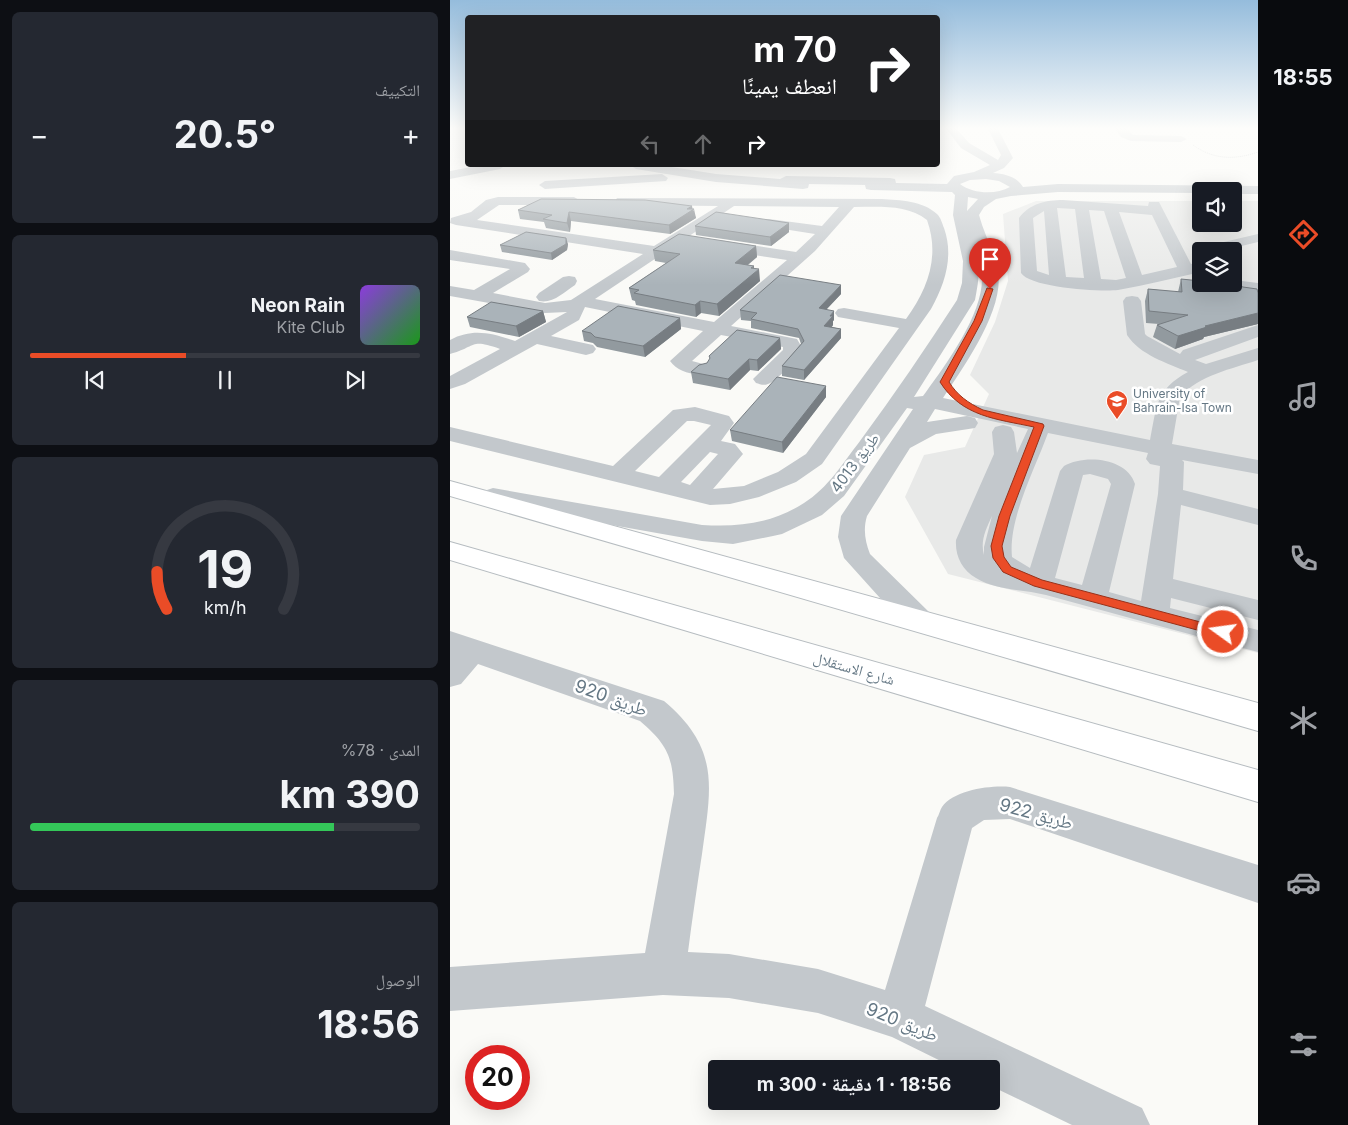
<!DOCTYPE html>
<html lang="ar">
<head>
<meta charset="utf-8">
<style>
  :root { --surface:#171b24; --page:#242831; --text:#f1f3f6; --muted:#9ea1a6; --line:#363941; --accent:#ea4c27 }
  body { margin:0; font-family:Inter,"Noto Naskh Arabic",sans-serif; background:var(--page); color:var(--text); direction:rtl; height:100vh; display:flex; flex-direction:column; font-size:19px; white-space:nowrap }
  * { box-sizing:border-box; margin:0 }
  p { font-size:16px; color:var(--muted) }
  .icon { flex:none; width:28px; height:28px; fill:none; stroke:currentColor; stroke-width:2; stroke-linecap:round; stroke-linejoin:round }
  .map { position:relative; flex:1; overflow:hidden; direction:ltr }
  .drawer { display:flex; flex-direction:column; gap:12px; padding:12px; background:#0d0f14; width:450px }
  .drawer>* { flex:none }
  .guide { position:absolute; left:15px; top:15px; width:475px; height:152px; border-radius:5px; box-shadow:0 5px 20px #0002; direction:rtl; background:#202124; color:#fff; overflow:hidden }
  .fabs { position:absolute; left:742px; top:182px; display:grid; gap:10px }
  .fabs a { display:grid; place-items:center; width:50px; height:50px; border-radius:5px; background:var(--surface); box-shadow:0 5px 20px #0002; font-size:25px }
  .speed { position:absolute; left:15px; top:1045px; display:flex; gap:10px; font-size:25px; font-weight:700; text-align:center }
  .speed>* { display:grid; place-content:center; width:65px; height:65px; border-radius:50%; background:var(--surface); box-shadow:0 5px 20px #0002; line-height:1 }
  .speed .limit { border:8px solid #d22; background:#fff; color:#111 }
  .pin { position:absolute; display:grid; place-items:center; width:42px; height:42px; color:#fff; margin:-51px -21px; border-radius:50% 50% 50% 0; rotate:-45deg; box-shadow:0 0 5px #0007 }
  .pin .icon { rotate:45deg }
  .me { position:absolute; width:55px; margin:-28px; rotate:284deg; stroke-linejoin:round; filter:drop-shadow(0 0 4px #0008) }
  .turn { display:flex; align-items:center; gap:18px; height:105px; padding:0 20px; font-size:22px }
  .turn .icon { width:65px; height:65px; stroke-width:2.5 }
  .turn b { display:block; font-size:35px; line-height:42px }
  .lanes { display:flex; align-items:center; height:48px; padding:0 20px; background:#0003; justify-content:center; gap:25px; direction:ltr }
  .lanes .off { opacity:.35 }
  .big { font-size:38px; font-weight:700; line-height:1.1 }
  .drawer .widget { flex:1; display:flex; flex-direction:column; justify-content:center; gap:8px; min-width:0; padding:0 18px; border-radius:8px; background:var(--page) }
  .drawer .dial { align-items:center; gap:0 }
  .dial svg { height:130px; overflow:visible; fill:none; stroke:var(--line); stroke-width:7; stroke-linecap:round; text-anchor:middle }
  .dial text { fill:var(--text); stroke:none }
  .song { display:flex; align-items:center; gap:15px }
  .cover { width:60px; height:60px; border-radius:8px; background:linear-gradient(135deg,hsl(270 70% 55%),hsl(120 70% 35%)) }
  .played { height:5px; border-radius:2px; background:linear-gradient(90deg,var(--accent) 40%,var(--line) 40%) }
  .keys { display:flex; justify-content:space-around; direction:ltr }
  .heat { display:flex; justify-content:space-between; align-items:center; font-size:28px; direction:ltr }
  .charge { height:8px; border-radius:4px; background:linear-gradient(90deg,#34c759 78%,var(--line) 0) }
  .trip { position:absolute; left:258px; top:1060px; width:292px; height:50px; border-radius:5px; background:var(--surface); box-shadow:0 5px 20px #0002; font-weight:700; line-height:50px; text-align:center; direction:rtl }
  main { display:flex; flex:1; min-height:0 }
  .tab-bar { display:flex; flex-direction:column; width:90px; justify-content:space-around; align-items:center; background:#090b0e; color:var(--muted) }
  .tab-bar .icon { width:35px; height:35px }
  .tab-bar .active { color:var(--accent) }
  .tab-bar b { font-size:22px; color:var(--text) }
  .map>svg:first-child { display:block }
</style>
</head>
<body>
<main>
<nav class="tab-bar">
<b>18:55</b>
<svg class="icon active" aria-label="directions" viewBox="0 0 24 24"><path d="M12 3l9 9-9 9-9-9zM9 14v-3h6M13 9l2 2-2 2"/></svg>
<svg class="icon" aria-label="music" viewBox="0 0 24 24"><path d="M9 18V5l10-2v13"/><circle cx="6" cy="18" r="3"/><circle cx="16" cy="16" r="3"/></svg>
<svg class="icon" aria-label="phone" viewBox="0 0 24 24"><path d="M5 4h4l2 5-3 2q2 4 5 5l2-3 5 2v4C11 20 4 13 5 4z"/></svg>
<svg class="icon" aria-label="climate" viewBox="0 0 24 24"><path d="M12 3v18M4 7l16 10M4 17L20 7"/></svg>
<svg class="icon" aria-label="car" viewBox="0 0 24 24"><path d="M5 17H2v-5l4-1 3-4h7l3 4 3 1v5h-3M9 17h6M6 11h13"/><circle cx="7" cy="17" r="2"/><circle cx="17" cy="17" r="2"/></svg>
<svg class="icon" aria-label="filters" viewBox="0 0 24 24"><path d="M4 7h16M4 17h16"/><circle cx="9" cy="7" r="2"/><circle cx="15" cy="17" r="2"/></svg>
</nav>
<div class="map">
<svg width="808" height="1125" viewBox="0 0 808 1125">
  <rect width="100%" height="100%" fill="#fafaf7"/>
  <!-- built -->
  <path fill="#e8e9e8" fill-rule="evenodd" d="M586 201H751V224H784V201H808V653L498 574 455 497 474 455 515 447 539 394 520 375 545 322 558 281 553 214ZM751 251H784V284H751Z"/>
  <g fill="none" stroke-linecap="round" stroke-linejoin="round">
    <!-- major casing -->
    <g stroke="#b6bcc0" stroke-width="2">
      <g id="major">
        <polygon points="0,481 808,703 808,731 0,496"/>
        <polygon points="0,542 808,770 808,802 0,560"/>
      </g>
    </g>
    <!-- path -->
    <path stroke="#bbbfc2" stroke-width="1" stroke-dasharray="1 1" stroke-linecap="butt" d="M743 145C764 160 785 160 808 152"/>
    <!-- minor -->
    <g fill="#c3c8cc" fill-rule="evenodd">
      <path d="M495 127H505L519 143 548 160 551 155 537 127H547L563 158 554 168 543 173C555 174 566 176 573 187L608 184 808 186V194H784V191H751V193L608 192 561 196 546 199 534 207 529 215C534 234 544 251 548 270 555 310 514 366 493 398L700 440C707 406 705 390 738 372 717 363 690 355 677 335L673 301 676 297 682 296 688 297 691 301 695 334 697 336 730 354 733 350 808 325V337L745 360 756 364 808 348V360C782 369 749 375 730 397L722 444 808 460V474L732 460 734 462 733 490 808 509V525L731 505 723 579 808 600V620L721 598 720 608 808 630V652C737 634 667 614 596 595 573 589 547 591 526 578 512 570 505 556 506 540L544 454 542 432 545 427 553 425 561 427 564 432 567 453 578 429 485 409 477 422 517 416 525 418 528 423 525 428 486 434 460 448 417 516C413 529 415 541 420 554L479 612 483 620 479 628 468 631 457 628 394 558 388 537 391 516 463 409 457 408 394 496 372 515 332 534 323 536 283 544 252 541 43 504 34 501 31 496 34 491 43 488 252 525C290 527 321 524 354 503 378 488 393 463 410 441 444 395 476 348 507 300L512 283 513 261 503 215 505 195 502 192 421 190 416 189 415 185 359 184 358 188 353 189 266 182 186 169 180 165H209L266 174 330 179 336 176 440 178 445 179 446 183 497 184 504 176 524 172 540 165 511 148ZM536 179 549 181 560 187C546 195 523 194 510 184L520 180ZM518 197 528 199 517 211ZM527 252C530 261 532 270 532 279 532 315 497 363 476 392L473 396 464 397 525 300C528 284 531 268 527 252ZM598 433 698 453 696 459 700 464 710 466 708 494 691 601 659 592 685 484C677 458 635 454 614 466L610 471 580 568 562 557C558 519 585 469 598 433ZM640 474 658 479 661 484 632 585 605 578 633 475ZM542 516 534 547V555C530 541 536 529 542 516Z"/>
      <polygon points="664,127 675,127 683,135 731,136 737,139 731,142 681,141 671,137"/>
      <polygon points="32,165 56,165 50,169 0,179 0,171"/>
      <polygon points="212,174 218,178 216,181 95,189 89,185 95,181"/>
      <path d="M48 197H124L131 201 124 205H49L27 220 204 246 268 206 172 205 167 204 165 201 167 198 432 199C450 200 473 201 487 214 491 218 492 223 494 228 504 256 495 284 481 309L372 464 346 482 309 497 280 504 260 505 0 441V427L163 466 223 410 245 407 279 416 284 423 271 441 285 444 293 454 263 489 294 486 328 472 356 454 449 328 388 317 385 313 388 309 394 308 456 319C478 289 490 256 477 220 457 204 428 207 404 207L365 251 281 326 347 339 353 349C348 358 327 381 318 384 313 386 310 384 306 383L303 379 333 350V347L271 335 242 361 257 365 260 369 257 373C244 376 228 372 220 361L253 331 135 307 129 320 101 336 143 345 146 349 143 353 136 355 87 344 15 384 0 389V376L50 349C19 338 27 347 0 354V340C23 328 41 333 65 341L117 312 95 313 0 296V286L24 290 60 269 0 260V250L75 263 80 269 78 272 43 293 95 303 121 300 193 254 6 225 0 223 1 218 21 212 36 200ZM284 206 389 207 372 226 319 219 314 220 312 223 314 226 365 234 346 252 270 240 265 242 262 245 265 248 270 250 337 260 264 322 145 299ZM237 421H244L261 425 209 477 185 471ZM260 452 268 454 240 485 231 482Z"/>
      <path d="M613 200 698 206 699 202H709L741 264 751 262V272C723 278 696 285 668 290 651 292 581 288 571 273L569 218C579 204 596 200 613 200ZM607 208 625 209 634 278 616 277ZM639 210 654 211 676 278 666 280 651 279ZM594 211 599 275 587 271 583 218ZM669 212 702 215 727 267 692 275Z"/>
      <polygon points="808,234 808,242 771,251 751,251 751,255 745,251 748,248"/>
      <path d="M119 276 125 277 127 281 125 285C114 292 103 304 89 301L86 297 89 293 113 277Z"/>
      <polygon points="784,280 808,283 808,293 768,288 766,284 784,284"/>
      <path d="M0 631 214 701C271 749 261 788 252 854 247 887 242 920 238 952L279 954 368 969 435 990 487 818C489 815 490 810 492 807 504 790 541 785 560 787L808 865V903L560 819 534 820 522 828 475 1006 692 1108 700 1125H622L541 1086V1069H507L442 1037 368 1013 279 998 213 995 0 1011V967L195 953 224 794C223 757 218 745 190 721L28 664 11 684 0 687Z"/>
    </g>
    <!-- major -->
    <use href="#major" fill="#fff" fill-rule="evenodd"/>
  </g>
  <!-- wall -->
  <g fill="#929a9f">
    <polygon points="242,209 246,218 220,234 121,221 120,232 96,228 94,222 70,219 68,210"/>
    <polygon points="339,223 339,232 321,246 246,235 245,226"/>
    <polygon points="118,244 117,250 102,260 52,252 50,245"/>
    <polygon points="306,246 307,257 298,265 304,266 304,268 310,281 269,316 251,313 246,317 186,305 185,301 182,300 179,288 216,263 205,261 203,250"/>
    <polygon points="731,279 793,287 808,293 808,324 754,337 753,339 725,349 703,337 707,325 709,324 696,323 695,301 698,289 728,292"/>
    <polygon points="391,294 376,310 384,320 383,321 383,325 382,327 391,329 391,338 354,380 332,376 332,366 351,344 349,338 301,328 301,321 291,320 290,310"/>
    <polygon points="93,311 96,322 69,337 20,327 17,317"/>
    <polygon points="230,318 231,329 195,357 147,347 143,343 134,341 132,331"/>
    <polygon points="330,338 331,349 308,371 300,370 280,390 243,383 241,372 257,363 260,359 259,356"/>
    <polygon points="376,386 376,397 333,453 282,441 280,430"/>
  </g>
  <!-- shaded-wall -->
  <g fill="#777d82">
    <polygon points="242,206 243,211 244,209 246,218 220,234 219,225 237,209"/>
    <polygon points="119,212 121,221 120,232 117,223"/>
    <polygon points="339,223 339,232 321,246 320,237"/>
    <polygon points="116,238 118,244 117,250 102,260 101,253"/>
    <polygon points="306,246 307,257 286,274 285,263"/>
    <polygon points="304,266 304,273 309,269 310,281 269,316 267,304"/>
    <polygon points="391,285 391,294 369,317 369,308"/>
    <polygon points="250,301 251,313 246,317 245,305"/>
    <polygon points="93,311 96,322 69,337 66,326"/>
    <polygon points="384,311 384,320 383,321 383,325 374,335 374,326 380,316"/>
    <polygon points="808,313 808,324 754,337 753,339 725,349 728,336 755,326"/>
    <polygon points="230,318 231,329 195,357 193,346"/>
    <polygon points="391,329 391,338 354,380 354,370"/>
    <polygon points="330,338 331,349 308,371 307,360"/>
    <polygon points="299,359 300,370 280,390 278,379"/>
    <polygon points="376,386 376,397 333,453 332,442"/>
  </g>
  <!-- building -->
  <g fill="#aab3b9" stroke="#777d82">
    <polygon points="91,199 195,200 242,206 237,209 244,209 219,225 119,212 117,223 93,219 102,215 68,210"/>
    <polygon points="266,212 339,223 320,237 245,226"/>
    <polygon points="76,232 116,238 116,244 101,253 50,245"/>
    <polygon points="229,234 306,246 285,263 304,266 301,268 309,269 267,304 250,301 245,305 184,293 189,290 179,288 230,254 203,250"/>
    <polygon points="330,275 391,285 369,308 384,311 380,316 383,316 374,326 391,329 354,370 332,366 354,341 348,329 301,319 307,313 290,310"/>
    <polygon points="731,279 751,281 751,284 784,284 793,287 807,289 808,293 808,313 755,326 757,327 728,336 707,325 738,315 699,311 698,289 732,292"/>
    <polygon points="41,302 93,311 66,326 17,317"/>
    <polygon points="168,306 230,318 193,346 145,337 141,333 132,331"/>
    <polygon points="287,330 330,338 307,360 299,359 278,379 241,372 249,365 257,363 260,358 259,356"/>
    <polygon points="327,377 376,386 332,442 280,430"/>
  </g>
  <!-- sky -->
  <linearGradient id="sky" x2="0" y2="1"><stop stop-color="#95bcdc"/><stop offset="0.45" stop-color="#fdfdfb"/><stop offset="1" stop-color="#fdfdfb" stop-opacity="0"/></linearGradient>
  <rect width="808" height="285" fill="url(#sky)"/>
  <!-- route -->
  <path fill="#ea4c27" stroke="#983119" d="M537 288 543 289 532 321 499 382C507 395 518 403 533 410L593 424 594 426 560 516 552 546 554 557 561 567 592 580 773 628 778 629 780 632 778 636 773 637 584 586 553 572 543 558 541 546 549 516 584 427C547 419 512 417 490 382L524 321Z"/>
  <!-- icons -->
  <defs>
    <g id="school-pin" transform="scale(1.125)"><path d="M0 17L-7.5 6A9.5 9.5 0 1 1 7.5 6Z" fill="#ea4c27" stroke="#fff"/><path d="M0-5L7-2L0 1L-7-2ZM-4 1L0 2.5L4 1V4Q0 6-4 4Z" fill="#fff"/></g>
  </defs>
  <g fill-rule="evenodd">
    <use href="#school-pin" x="667" y="401"/>
  </g>
  <g text-anchor="middle" stroke-width="5" stroke-linejoin="round" paint-order="stroke">
    <!-- far-poi labels -->
    <g font-size="12" fill="#647784" stroke="#fff" text-anchor="start">
      <text x="683" y="398">University of<tspan x="683" dy="14">Bahrain-Isa Town</tspan></text>
    </g>
    <!-- street labels -->
    <g font-size="15" fill="#647784" stroke="#fff">
      <text transform="translate(405 463) rotate(-53)" y="5">طريق 4013</text>
      <text transform="translate(404 669) rotate(16)" y="5">شارع الاستقلال</text>
    </g>
    <!-- near-street labels -->
    <g font-size="18" fill="#647784" stroke="#fff">
      <text transform="translate(161 698) rotate(20)" y="6">طريق 920</text>
      <text transform="translate(586 814) rotate(15)" y="6">طريق 922</text>
      <text transform="translate(452 1022) rotate(22)" y="6">طريق 920</text>
    </g>
  </g>
</svg>
<div class="fabs">
<a><svg class="icon" aria-label="sound" viewBox="0 0 24 24"><path d="M4 9h4l5-4v14l-5-4H4zM17 9q2 3 0 6"/></svg></a>
<a><svg class="icon" aria-label="layers" viewBox="0 0 24 24"><path d="M12 4l9 5-9 5-9-5zM3 14l9 5 9-5"/></svg></a>
</div>
<div class="speed"><div class="limit">20</div></div>
<div class="pin" style="left:540px;top:289px;background:#d93025"><svg class="icon" aria-label="arrive" viewBox="0 0 24 24"><path d="M6 21V4h12l-3 4 3 4H6"/></svg></div>
<svg class="me" style="left:773px;top:632px" viewBox="-20 -20 40 40"><circle r="17" fill="#ea4c27" stroke="#fff" stroke-width="3"/><path d="M0-11L8 9 0 5-8 9z" fill="#fff"/></svg>
<div class="trip">18:56 · 1 دقيقة · 300 m</div>
<div class="guide">
<div class="turn"><svg class="icon" aria-label="right" viewBox="0 0 24 24"><path d="M7 20v-9h11M14 6l5 5-5 5"/></svg><div><b>70 m</b>انعطف يمينًا</div></div>
<div class="lanes"><svg class="icon off" aria-label="left" viewBox="0 0 24 24"><path d="M17 20v-9H6M10 6l-5 5 5 5"/></svg><svg class="icon off" aria-label="ahead" viewBox="0 0 24 24"><path d="M12 20V5M6 11l6-6 6 6"/></svg><svg class="icon" aria-label="right" viewBox="0 0 24 24"><path d="M7 20v-9h11M14 6l5 5-5 5"/></svg></div>
</div>
</div>
<section class="drawer">
<div class="widget"><p>التكييف</p>
<div class="heat"><a>−</a><b class="big">20.5°</b><a>+</a></div>
</div>
<div class="widget">
<div class="song"><i class="cover"></i><div><b>Neon Rain</b><p>Kite Club</p></div></div>
<div class="played"></div>
<div class="keys"><svg class="icon" aria-label="previous" viewBox="0 0 24 24"><path d="M18 5L8 12l10 7zM5 5v14"/></svg><svg class="icon" aria-label="pause" viewBox="0 0 24 24"><path d="M8 5v14M16 5v14"/></svg><svg class="icon" aria-label="next" viewBox="0 0 24 24"><path d="M6 5l10 7-10 7zM19 5v14"/></svg></div>
</div>
<div class="widget dial"><svg viewBox="0 0 100 80">
<path d="M14 69A42 42 0 1 1 86 69"/>
<path d="M14 69A42 42 0 0 1 8 46" stroke="#ea4c27"/>
<text x="50" y="56" font-size="32" font-weight="700">19</text>
<text x="50" y="72" font-size="11">km/h</text>
</svg></div>
<div class="widget"><p>المدى · 78%</p><b class="big">390 km</b><div class="charge"></div></div>
<div class="widget"><p>الوصول</p><b class="big">18:56</b></div>
</section>
</main>
</body>
</html>
